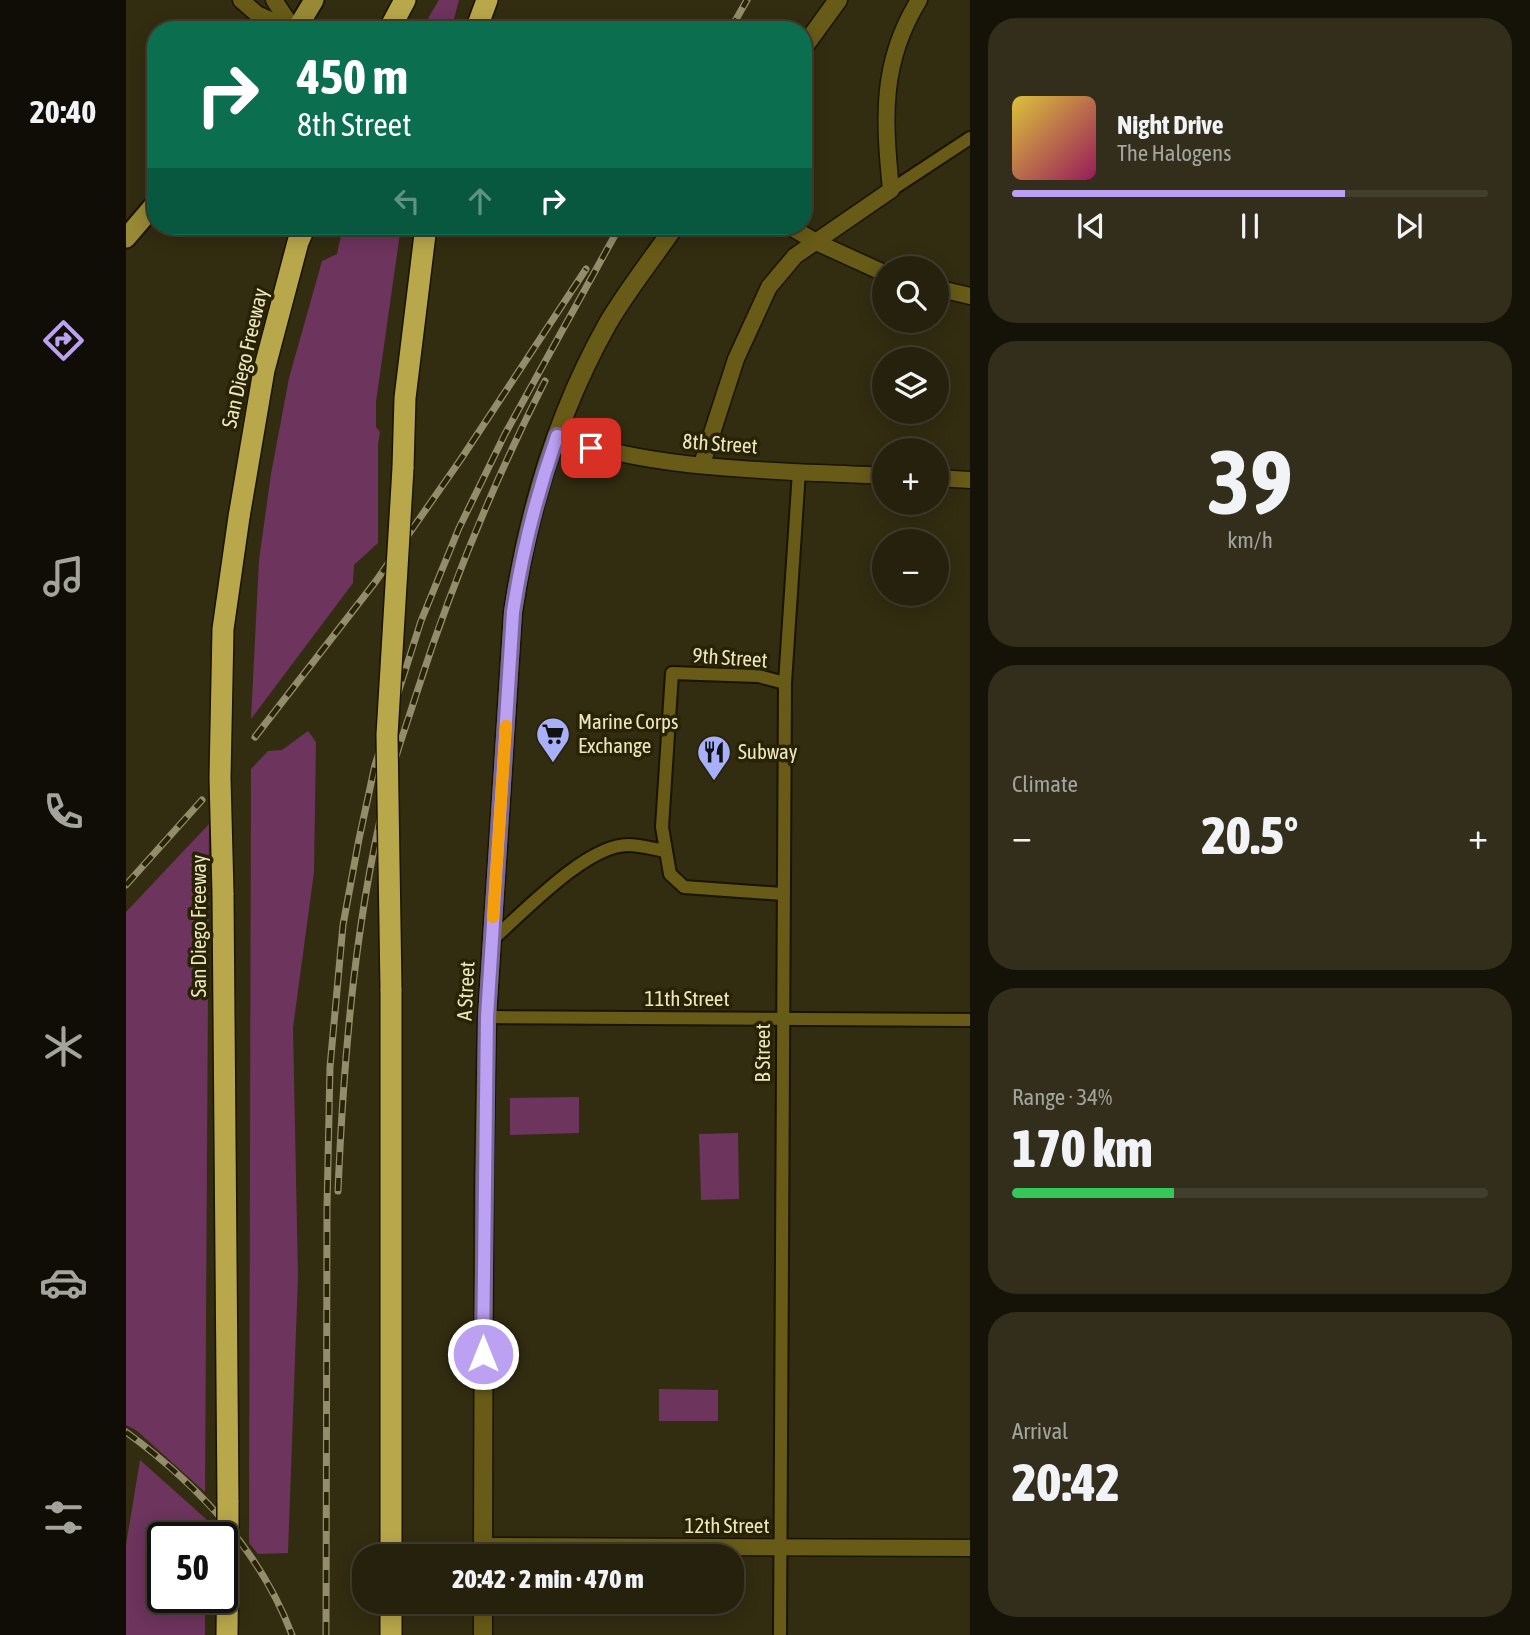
<!DOCTYPE html>
<html lang="en">
<head>
<meta charset="utf-8">
<style>
  :root { --surface:#26210d; --page:#322e1b; --text:#f1f3f6; --muted:#a4a39d; --line:#423e2e; --accent:#bca0f2 }
  body { margin:0; font-family:"Asap Condensed",sans-serif; background:var(--page); color:var(--text); height:100vh; display:flex; flex-direction:column; font-size:26px; white-space:nowrap }
  * { box-sizing:border-box; margin:0 }
  p { font-size:23px; color:var(--muted) }
  .icon { flex:none; width:38px; height:38px; fill:none; stroke:currentColor; stroke-width:2; stroke-linecap:round; stroke-linejoin:round }
  .map { position:relative; flex:1; overflow:hidden }
  .side { display:flex; flex-direction:column; gap:18px; padding:18px; background:#151207; width:560px }
  .side>* { flex:none }
  .banner { position:absolute; left:21px; top:21px; width:665px; height:214px; border-radius:28px; box-shadow:0 4px 18px #0003,0 0 0 2px var(--line); background:#0b6e4f; color:#fff; overflow:hidden }
  .fabs { position:absolute; left:746px; top:256px; display:grid; gap:14px }
  .fabs a { display:grid; place-items:center; width:77px; height:77px; border-radius:50%; background:var(--surface); box-shadow:0 4px 18px #0003,0 0 0 2px var(--line); font-size:35px }
  .speed { position:absolute; left:21px; top:1522px; display:flex; gap:14px; font-size:35px; font-weight:700; text-align:center }
  .speed>* { display:grid; place-content:center; width:91px; height:91px; border-radius:50%; background:var(--surface); box-shadow:0 4px 18px #0003,0 0 0 2px var(--line); line-height:1 }
  .speed .limit { border:4px solid #111; border-radius:10px; background:#fff; color:#111 }
  .pin { position:absolute; display:grid; place-items:center; width:60px; height:60px; color:#fff; margin:-30px; border-radius:14px; box-shadow:0 4px 10px #0006 }
  .me { position:absolute; width:77px; margin:-38px; rotate:0deg; stroke-linejoin:round; filter:drop-shadow(0 0 5px #0008) }
  .turn { display:flex; align-items:center; gap:24px; height:147px; padding:0 35px; font-size:32px }
  .turn .icon { width:91px; height:91px; stroke-width:2.5 }
  .turn b { display:block; font-size:49px; line-height:60px }
  .lanes { display:flex; align-items:center; height:66px; padding:0 35px; background:#0003; justify-content:center; gap:35px; direction:ltr }
  .lanes .off { opacity:.35 }
  .big { font-size:52px; font-weight:800; line-height:1.1 }
  .side .tile { flex:1; display:flex; flex-direction:column; justify-content:center; gap:10px; min-width:0; padding:0 24px; border-radius:28px; background:var(--page) }
  .side .dial { align-items:center; gap:0 }
  .dial b { font-size:91px; line-height:1 }
  .song { display:flex; align-items:center; gap:21px }
  .cover { width:84px; height:84px; border-radius:10px; background:linear-gradient(135deg,hsl(50 70% 55%),hsl(330 70% 35%)) }
  .played { height:7px; border-radius:4px; background:linear-gradient(90deg,var(--accent) 70%,var(--line) 70%) }
  .keys { display:flex; justify-content:space-around; direction:ltr }
  .heat { display:flex; justify-content:space-between; align-items:center; font-size:38px; direction:ltr }
  .charge { height:10px; border-radius:5px; background:linear-gradient(90deg,#34c759 34%,var(--line) 0) }
  .trip { position:absolute; left:226px; top:1544px; width:392px; height:70px; border-radius:28px; background:var(--surface); box-shadow:0 4px 18px #0003,0 0 0 2px var(--line); font-weight:800; line-height:70px; text-align:center }
  main { display:flex; flex:1; min-height:0 }
  .dock { display:flex; flex-direction:column; width:126px; justify-content:space-around; align-items:center; background:#0f0d05; color:var(--muted) }
  .dock .icon { width:49px; height:49px }
  .dock .current { color:var(--accent) }
  .dock b { font-size:32px; color:var(--text) }
  .map>svg:first-child { display:block }
</style>
</head>
<body>
<main>
<nav class="dock">
<b>20:40</b>
<svg class="icon current" aria-label="directions" viewBox="0 0 24 24"><path d="M12 3l9 9-9 9-9-9zM9 14v-3h6M13 9l2 2-2 2"/></svg>
<svg class="icon" aria-label="music" viewBox="0 0 24 24"><path d="M9 18V5l10-2v13"/><circle cx="6" cy="18" r="3"/><circle cx="16" cy="16" r="3"/></svg>
<svg class="icon" aria-label="phone" viewBox="0 0 24 24"><path d="M5 4h4l2 5-3 2q2 4 5 5l2-3 5 2v4C11 20 4 13 5 4z"/></svg>
<svg class="icon" aria-label="climate" viewBox="0 0 24 24"><path d="M12 3v18M4 7l16 10M4 17L20 7"/></svg>
<svg class="icon" aria-label="car" viewBox="0 0 24 24"><path d="M5 17H2v-5l4-1 3-4h7l3 4 3 1v5h-3M9 17h6M6 11h13"/><circle cx="7" cy="17" r="2"/><circle cx="17" cy="17" r="2"/></svg>
<svg class="icon" aria-label="filters" viewBox="0 0 24 24"><path d="M4 7h16M4 17h16"/><circle cx="9" cy="7" r="2"/><circle cx="15" cy="17" r="2"/></svg>
</nav>
<div class="map">
<svg width="844" height="1635" viewBox="0 0 844 1635">
  <rect width="100%" height="100%" fill="#322c11"/>
  <!-- green -->
  <g fill="#6d345d">
    <polygon points="313,0 333,0 325,30 295,30"/>
    <polygon points="217,226 275,226 250,402 250,427 254,432 252,444 252,543 228,565 227,583 125,719 133,560 145,474 163,378 196,261 211,254"/>
    <polygon points="182,731 190,742 188,872 167,1028 172,1276 162,1553 132,1554 123,1543 125,769 142,751 156,750"/>
    <polygon points="83,824 79,1492 10,1430 0,1425 0,912"/>
    <polygon points="453,1097 453,1133 384,1135 384,1098"/>
    <polygon points="612,1133 613,1199 575,1200 573,1134"/>
    <polygon points="533,1389 592,1390 592,1421 533,1421"/>
    <polygon points="14,1460 80,1519 80,1538 37,1538 37,1598 79,1598 79,1635 0,1635 0,1545"/>
  </g>
  <g fill="none" stroke-linecap="round" stroke-linejoin="round">
    <!-- minor casing -->
    <g stroke="#191400" stroke-width="16">
      <g id="minor">
        <polyline points="765,190 844,138"/>
        <polyline points="657,894 558,887 544,874 536,827 546,673 632,676 659,683"/>
        <path d="M366 940C397 913 460 845 502 845 514 845 528 849 540 851"/>
        <polyline points="361,1017 844,1020"/>
        <polyline points="654,1635 659,683 673,471"/>
      </g>
    </g>
    <!-- tertiary casing -->
    <g stroke="#191400" stroke-width="19">
      <g id="tertiary">
        <polyline points="115,0 131,14 167,30"/>
        <polyline points="148,0 168,30"/>
        <polyline points="663,226 690,242 758,273"/>
        <polyline points="810,288 844,296"/>
        <path d="M431 436C535 472 649 470 758 476"/>
        <path d="M576 464 610 359 643 287 669 256 765 190C758 119 754 63 793 0"/>
        <polyline points="810,478 844,480"/>
        <polyline points="357,1546 844,1548"/>
      </g>
    </g>
    <!-- secondary casing -->
    <g stroke="#191400" stroke-width="21">
      <g id="secondary">
        <polyline points="677,48 712,0"/>
        <path d="M357 1556 358 1182 361 1017 387 612C402 511 432 412 482 323 502 289 527 258 549 226"/>
        <polyline points="357,1601 357,1635"/>
      </g>
    </g>
    <!-- primary casing -->
    <g stroke="#191400" stroke-width="23">
      <g id="primary">
        <polyline points="170,30 188,0"/>
        <polyline points="0,238 30,203"/>
      </g>
    </g>
    <!-- motorway casing -->
    <g stroke="#191400" stroke-width="24">
      <g id="motorway">
        <polyline points="263,30 279,0"/>
        <polyline points="350,30 361,0"/>
        <polyline points="277,468 279,398 300,226"/>
        <polyline points="113,517 138,370 172,242 179,226"/>
        <polyline points="97,893 102,1502"/>
        <polyline points="265,989 265,1556"/>
        <polyline points="265,1601 265,1635"/>
        <polyline points="101,1635 102,1556"/>
      </g>
    </g>
    <!-- minor -->
    <use href="#minor" stroke="#675b17" stroke-width="12"/>
    <!-- tertiary -->
    <use href="#tertiary" stroke="#675b17" stroke-width="16"/>
    <!-- secondary -->
    <use href="#secondary" stroke="#675b17" stroke-width="18"/>
    <!-- primary -->
    <use href="#primary" stroke="#988936" stroke-width="19"/>
    <!-- motorway -->
    <use href="#motorway" stroke="#b8a74b" stroke-width="21"/>
    <!-- rail casing -->
    <g stroke="#948d6b" stroke-width="7">
      <g id="rail">
        <polyline points="604,30 621,0"/>
        <polyline points="129,737 250,581 335,459 460,269"/>
        <polyline points="0,885 76,800"/>
        <path d="M212 1191C218 1049 230 908 266 770 273 745 282 720 290 695 325 586 367 483 419 381"/>
        <path d="M0 1432C71 1484 135 1552 166 1635"/>
        <polyline points="200,1635 201,1208 204,1067 217,925 233,839 249,765 295,621 333,528 379,434 494,226"/>
      </g>
    </g>
    <!-- rail -->
    <use href="#rail" stroke="#282307" stroke-width="4.5" stroke-dasharray="13" stroke-linecap="butt"/>
    <!-- motorway-bridge casing -->
    <g stroke="#191400" stroke-width="24" stroke-linecap="butt">
      <g id="motorway-bridge">
        <polyline points="97,893 94,778 97,629 113,517"/>
        <polyline points="265,989 261,735 277,468"/>
        <polyline points="102,1502 102,1556"/>
      </g>
    </g>
    <!-- motorway-bridge -->
    <use href="#motorway-bridge" stroke="#b8a74b" stroke-width="21"/>
  </g>
  <g fill="none" stroke-linecap="round" stroke-linejoin="round">
    <!-- route casing -->
    <g stroke="#7a689d" stroke-width="18">
      <path id="route" d="M357 1354 361 1017 387 612C396 552 411 493 431 436L465 448"/>
    </g>
    <!-- route -->
    <use href="#route" stroke="#bca0f2" stroke-width="12"/>
    <!-- slow -->
    <polyline stroke="#f59e0b" stroke-width="12" points="367,917 380,726"/>
  </g>
  <!-- icons -->
  <defs>
    <g id="supermarket-pin" transform="scale(1.75)"><path d="M0 17L-7.5 6A9.5 9.5 0 1 1 7.5 6Z" fill="#a8b0fc" stroke="#282307"/><path d="M-6-5.5h2.5l.6 2H6L4.5 2H-2.5L-4.4-4H-6ZM-1.5 3.2a1.3 1.3 0 1 0 .1 0ZM3 3.2a1.3 1.3 0 1 0 .1 0Z" fill="#111"/></g>
    <g id="restaurant-pin" transform="scale(1.75)"><path d="M0 17L-7.5 6A9.5 9.5 0 1 1 7.5 6Z" fill="#a8b0fc" stroke="#282307"/><path d="M-5-6h1v4h1v-4h1v4h1v-4h1v5L-1.5 .5V6h-2V.5L-5-1ZM5-6V6H3V1.5H1.5Q1.5-4 5-6Z" fill="#111"/></g>
  </defs>
  <g fill-rule="evenodd">
    <use href="#supermarket-pin" x="427" y="734"/>
    <use href="#restaurant-pin" x="588" y="752"/>
  </g>
  <g text-anchor="middle" stroke-width="7" stroke-linejoin="round" paint-order="stroke">
    <!-- street labels -->
    <g font-size="21" fill="#eee7be" stroke="#282307">
      <text transform="translate(119 358) rotate(-77)" y="7">San Diego Freeway</text>
      <text transform="translate(594 444) rotate(4)" y="7">8th Street</text>
      <text transform="translate(604 658) rotate(4)" y="7">9th Street</text>
      <text transform="translate(73 926) rotate(-90)" y="7">San Diego Freeway</text>
      <text transform="translate(340 991) rotate(-87)" y="7">A Street</text>
      <text x="561" y="1006">11th Street</text>
      <text transform="translate(637 1053) rotate(-90)" y="7">B Street</text>
      <text x="601" y="1533">12th Street</text>
    </g>
    <!-- poi labels -->
    <g font-size="21" fill="#eee7be" stroke="#282307" text-anchor="start">
      <text x="452" y="729">Marine Corps<tspan x="452" dy="24">Exchange</tspan></text>
      <text x="612" y="759">Subway</text>
    </g>
  </g>
</svg>
<div class="fabs">
<a><svg class="icon" aria-label="search" viewBox="0 0 24 24"><circle cx="10" cy="10" r="6"/><path d="M15 15l6 6"/></svg></a>
<a><svg class="icon" aria-label="layers" viewBox="0 0 24 24"><path d="M12 4l9 5-9 5-9-5zM3 14l9 5 9-5"/></svg></a>
<a>+</a>
<a>−</a>
</div>
<div class="speed"><div class="limit">50</div></div>
<div class="pin" style="left:465px;top:448px;background:#d93025"><svg class="icon" aria-label="arrive" viewBox="0 0 24 24"><path d="M6 21V4h12l-3 4 3 4H6"/></svg></div>
<svg class="me" style="left:357px;top:1354px" viewBox="-20 -20 40 40"><circle r="17" fill="#bca0f2" stroke="#fff" stroke-width="3"/><path d="M0-11L8 9 0 5-8 9z" fill="#fff"/></svg>
<div class="trip">20:42 · 2 min · 470 m</div>
<div class="banner">
<div class="turn"><svg class="icon" aria-label="right" viewBox="0 0 24 24"><path d="M7 20v-9h11M14 6l5 5-5 5"/></svg><div><b>450 m</b>8th Street</div></div>
<div class="lanes"><svg class="icon off" aria-label="left" viewBox="0 0 24 24"><path d="M17 20v-9H6M10 6l-5 5 5 5"/></svg><svg class="icon off" aria-label="ahead" viewBox="0 0 24 24"><path d="M12 20V5M6 11l6-6 6 6"/></svg><svg class="icon" aria-label="right" viewBox="0 0 24 24"><path d="M7 20v-9h11M14 6l5 5-5 5"/></svg></div>
</div>
</div>
<section class="side">
<div class="tile">
<div class="song"><i class="cover"></i><div><b>Night Drive</b><p>The Halogens</p></div></div>
<div class="played"></div>
<div class="keys"><svg class="icon" aria-label="previous" viewBox="0 0 24 24"><path d="M18 5L8 12l10 7zM5 5v14"/></svg><svg class="icon" aria-label="pause" viewBox="0 0 24 24"><path d="M8 5v14M16 5v14"/></svg><svg class="icon" aria-label="next" viewBox="0 0 24 24"><path d="M6 5l10 7-10 7zM19 5v14"/></svg></div>
</div>
<div class="tile dial"><b>39</b><p>km/h</p></div>
<div class="tile"><p>Climate</p>
<div class="heat"><a>−</a><b class="big">20.5°</b><a>+</a></div>
</div>
<div class="tile"><p>Range · 34%</p><b class="big">170 km</b><div class="charge"></div></div>
<div class="tile"><p>Arrival</p><b class="big">20:42</b></div>
</section>
</main>
</body>
</html>
